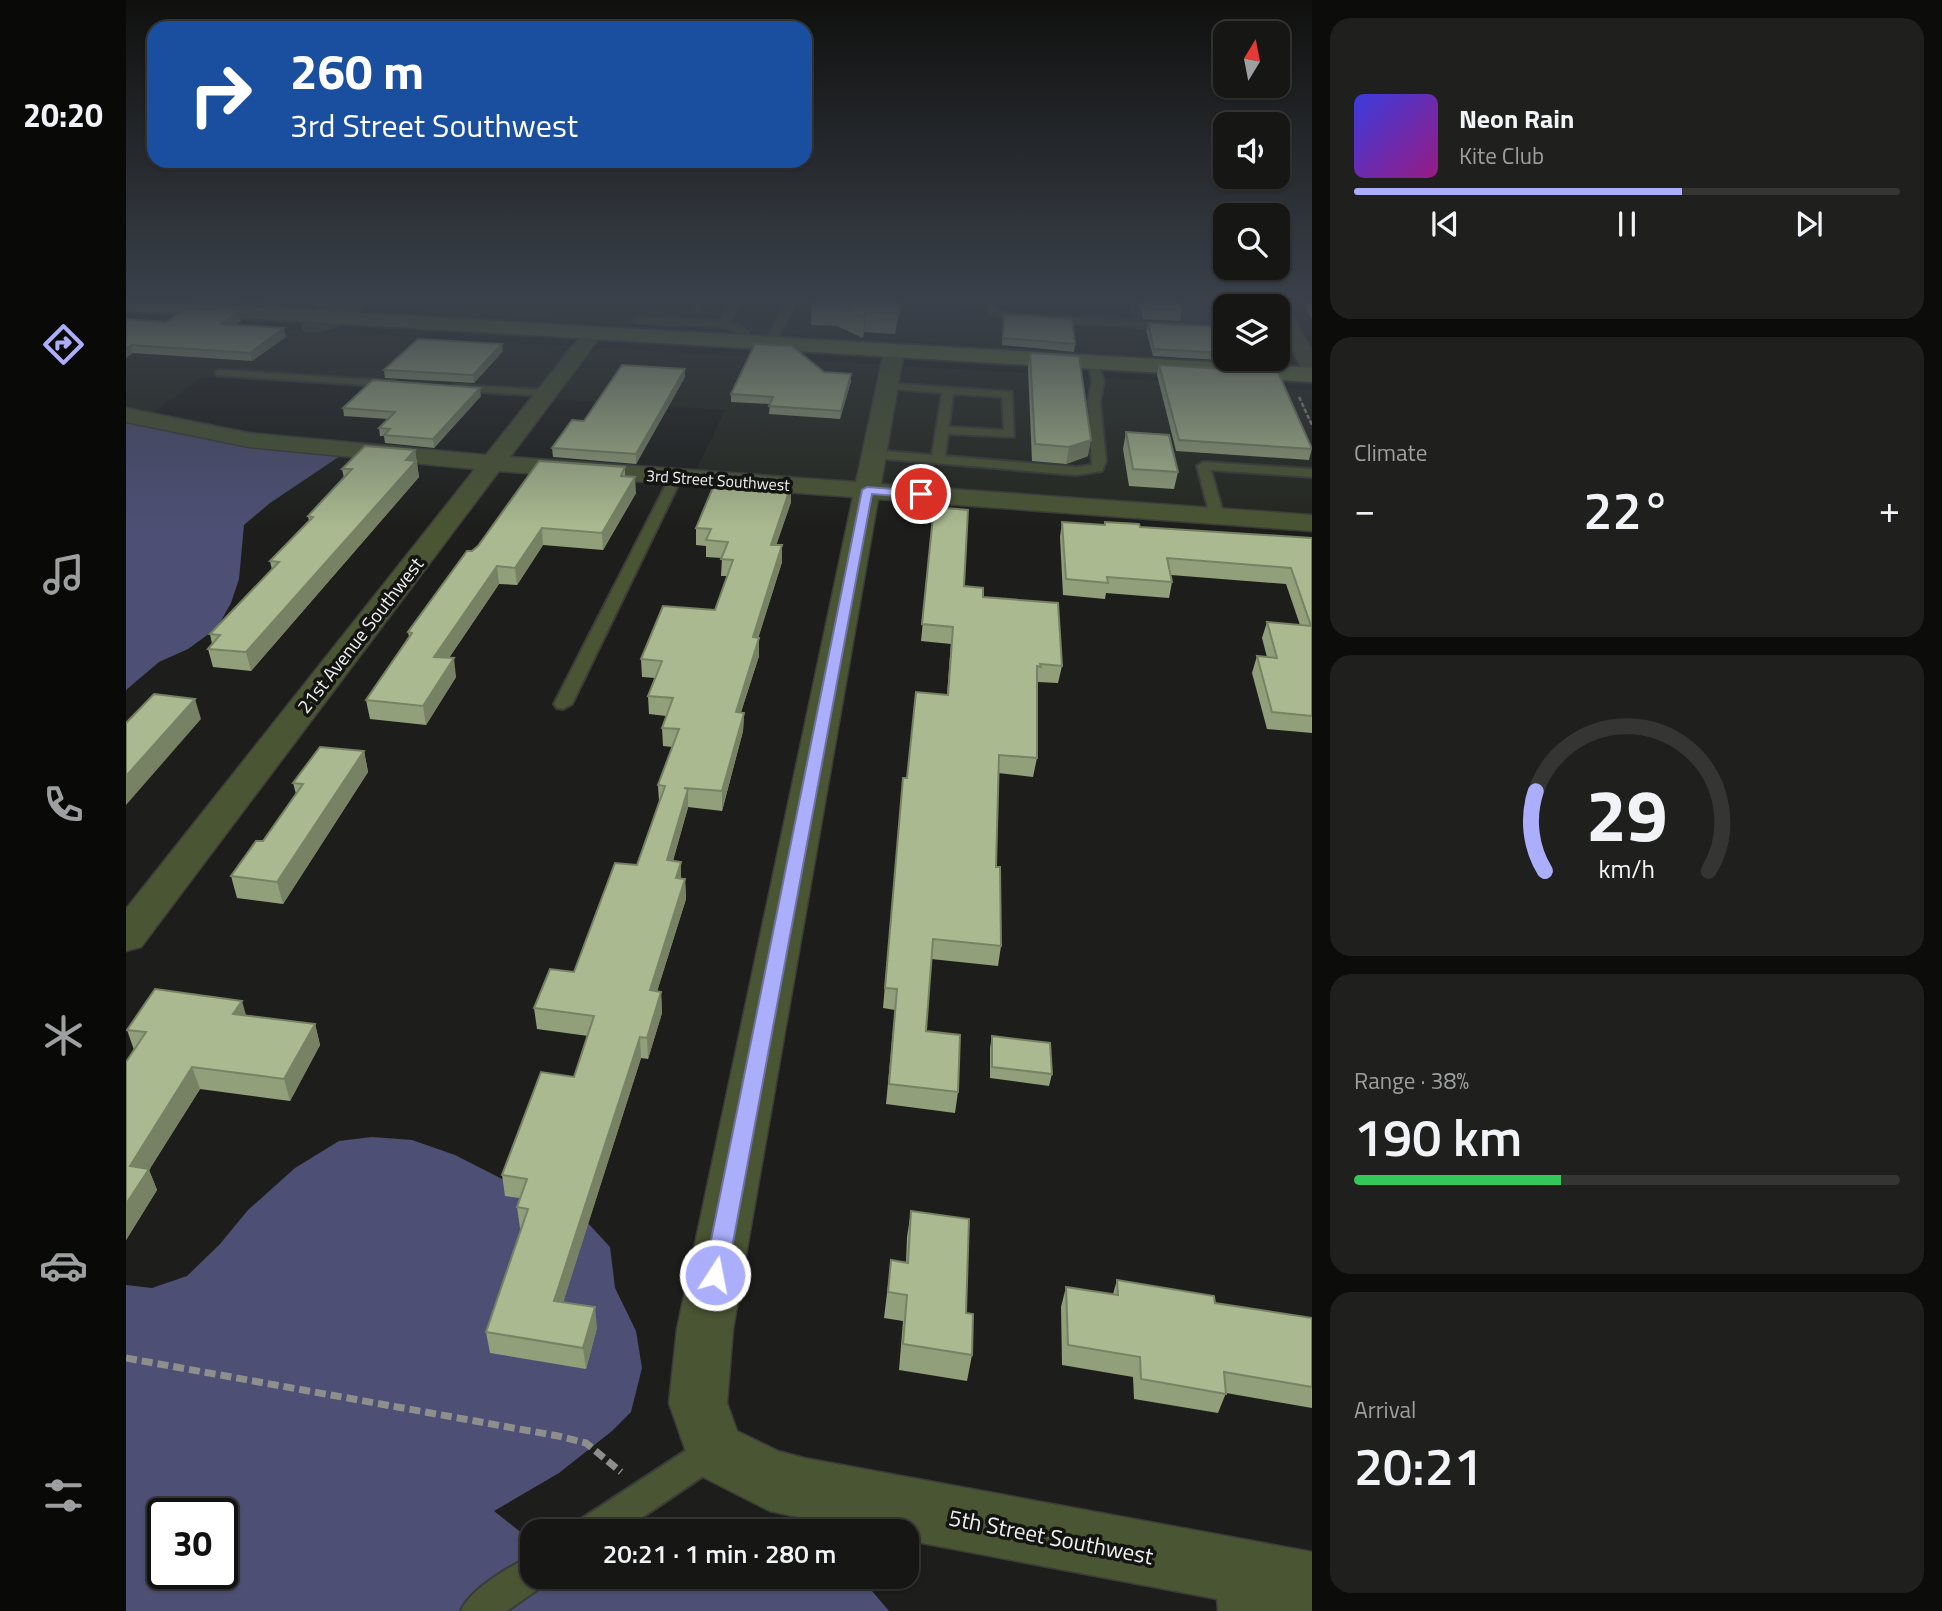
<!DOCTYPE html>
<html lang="en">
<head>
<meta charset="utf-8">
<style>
  :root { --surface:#161614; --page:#1f1f1d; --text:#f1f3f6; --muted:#9e9fa0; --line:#353534; --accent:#abaffb }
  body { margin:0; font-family:"Titillium Web",sans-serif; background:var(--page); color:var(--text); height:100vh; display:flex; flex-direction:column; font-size:26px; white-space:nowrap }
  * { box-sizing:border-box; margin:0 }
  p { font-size:23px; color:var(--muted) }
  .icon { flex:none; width:38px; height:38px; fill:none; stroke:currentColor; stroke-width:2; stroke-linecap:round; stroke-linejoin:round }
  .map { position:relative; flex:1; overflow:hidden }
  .details { display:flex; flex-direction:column; gap:18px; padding:18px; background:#0c0c0b; width:630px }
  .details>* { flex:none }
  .guide { position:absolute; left:21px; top:21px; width:665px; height:147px; border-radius:21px; box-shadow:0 2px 5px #0004,0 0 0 2px var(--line); background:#1a4fa0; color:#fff; overflow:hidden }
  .needle { width:46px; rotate:10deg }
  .fabs { position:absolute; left:1087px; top:21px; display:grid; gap:14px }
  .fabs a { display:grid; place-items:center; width:77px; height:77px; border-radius:14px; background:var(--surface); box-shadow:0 2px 5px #0004,0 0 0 2px var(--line); font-size:35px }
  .speed { position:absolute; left:21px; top:1498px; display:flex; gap:14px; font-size:35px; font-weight:700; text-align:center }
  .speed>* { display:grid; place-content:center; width:91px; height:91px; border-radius:50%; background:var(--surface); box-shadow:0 2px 5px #0004,0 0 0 2px var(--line); line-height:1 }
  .speed .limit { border:4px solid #111; border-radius:10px; background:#fff; color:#111 }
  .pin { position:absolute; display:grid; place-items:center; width:60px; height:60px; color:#fff; margin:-30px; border:4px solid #fff; border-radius:50%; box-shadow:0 2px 7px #0007 }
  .me { position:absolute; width:77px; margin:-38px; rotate:11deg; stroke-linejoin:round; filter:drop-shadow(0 0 5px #0008) }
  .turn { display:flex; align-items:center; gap:24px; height:147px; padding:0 28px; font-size:32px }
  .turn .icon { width:91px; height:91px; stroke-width:2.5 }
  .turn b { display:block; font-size:49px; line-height:60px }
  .big { font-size:52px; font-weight:600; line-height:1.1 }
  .details .tile { flex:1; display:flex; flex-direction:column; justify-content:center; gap:10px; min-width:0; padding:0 24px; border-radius:21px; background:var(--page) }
  .details .dial { align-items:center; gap:0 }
  .dial svg { height:182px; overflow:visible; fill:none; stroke:var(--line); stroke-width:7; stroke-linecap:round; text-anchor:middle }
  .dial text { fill:var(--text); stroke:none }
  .song { display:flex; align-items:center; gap:21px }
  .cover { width:84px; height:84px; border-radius:10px; background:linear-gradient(135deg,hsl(240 70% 55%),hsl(310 70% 35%)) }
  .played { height:7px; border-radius:4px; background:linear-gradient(90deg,var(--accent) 60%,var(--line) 60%) }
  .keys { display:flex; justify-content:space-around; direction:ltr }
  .heat { display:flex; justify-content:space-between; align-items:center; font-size:38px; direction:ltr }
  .charge { height:10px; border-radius:5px; background:linear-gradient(90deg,#34c759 38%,var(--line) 0) }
  .trip { position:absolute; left:394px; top:1519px; width:399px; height:70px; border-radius:21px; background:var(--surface); box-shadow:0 2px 5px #0004,0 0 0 2px var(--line); font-weight:600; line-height:70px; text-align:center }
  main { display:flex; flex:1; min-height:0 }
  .tab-bar { display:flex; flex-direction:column; width:126px; justify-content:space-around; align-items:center; background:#090908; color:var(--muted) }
  .tab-bar .icon { width:49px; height:49px }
  .tab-bar .active { color:var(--accent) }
  .tab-bar b { font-size:32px; color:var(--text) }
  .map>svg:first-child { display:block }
</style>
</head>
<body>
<main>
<nav class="tab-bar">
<b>20:20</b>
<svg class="icon active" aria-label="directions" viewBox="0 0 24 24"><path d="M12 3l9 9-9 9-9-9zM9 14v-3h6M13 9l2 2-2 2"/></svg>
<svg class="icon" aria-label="music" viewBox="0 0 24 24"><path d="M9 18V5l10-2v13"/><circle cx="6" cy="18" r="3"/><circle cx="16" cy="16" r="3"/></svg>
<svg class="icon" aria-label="phone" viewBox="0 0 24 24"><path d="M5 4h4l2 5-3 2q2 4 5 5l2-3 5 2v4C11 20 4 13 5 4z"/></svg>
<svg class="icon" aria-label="climate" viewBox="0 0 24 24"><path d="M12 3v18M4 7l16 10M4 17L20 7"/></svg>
<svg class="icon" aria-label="car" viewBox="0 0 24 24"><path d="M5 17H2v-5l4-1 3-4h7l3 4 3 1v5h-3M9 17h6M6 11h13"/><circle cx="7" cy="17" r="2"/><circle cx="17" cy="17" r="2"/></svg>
<svg class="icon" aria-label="filters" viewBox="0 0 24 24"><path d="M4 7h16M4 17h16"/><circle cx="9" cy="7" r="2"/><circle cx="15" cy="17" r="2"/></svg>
</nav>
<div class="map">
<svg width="1186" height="1611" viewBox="0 0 1186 1611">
  <rect width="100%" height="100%" fill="#1d1e1b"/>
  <!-- built -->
  <g fill="#24271f">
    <polygon points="150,303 788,303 787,309 1099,326 1099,359 1152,359 1152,350 1158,364"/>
    <polygon points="1157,303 1186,303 1186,354"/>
    <polygon points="0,320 1186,390 1186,523 567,478 599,410 76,377 0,432"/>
  </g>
  <!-- green -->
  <polygon fill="#363856" points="1003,303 1129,303 1131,306 1099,306 1099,326 1007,321"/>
  <!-- forest -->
  <g fill="#4d4f74" fill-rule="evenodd">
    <polygon points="0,423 152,435 208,448 214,456 144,503 118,525 113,579 105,603 91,628 62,649 33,662 0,690"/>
    <path d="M246 1137 286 1140 329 1155 461 1222 484 1247 489 1288 510 1331 516 1368 505 1412 486 1431 433 1473 368 1511 406 1541V1577H734L763 1611H0V1285L26 1288 61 1276 94 1244 122 1210 169 1168 213 1141ZM37 1514H96V1573H37Z"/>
  </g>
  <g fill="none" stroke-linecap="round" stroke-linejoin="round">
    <!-- service casing -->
    <g stroke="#3b3c39" stroke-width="4">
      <g id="service">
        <polygon points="570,303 580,303 572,312 567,309"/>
        <polygon points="604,303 614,303 603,322 616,326 623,333 618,344 609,342 613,334 597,327 511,323 506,320 511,317 594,321"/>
        <polygon points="659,303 669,303 649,343 640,345 639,343"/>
        <polygon points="859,303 869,303 870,309 882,314 1099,326 1099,332 881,320 862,313"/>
        <path d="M967 359 972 362 978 381 974 402 980 461 976 471 950 475 749 458 743 454 749 450 806 455 816 393 758 388 756 386 762 383 886 392 888 437 822 434 819 456 950 467 966 465 962 402 966 381 962 362ZM827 394 876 397 878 430 823 427Z"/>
        <polygon points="94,370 269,381 275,384 269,387 90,375 90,371"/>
        <polygon points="331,385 420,390 426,393 420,396 327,390 327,386"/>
        <polygon points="1077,462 1186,469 1186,477 1085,470 1098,516 1091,520 1084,516 1071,466"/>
        <polygon points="550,473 556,477 446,704 437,709 431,708 428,704 544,477"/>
        <polygon points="587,1435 598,1440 603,1451 598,1462 496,1531 451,1531 455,1519 576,1440"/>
        <path d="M406 1556V1577H421L418 1585 381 1611H335C343 1590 385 1565 406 1556Z"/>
      </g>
    </g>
    <!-- minor casing -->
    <g stroke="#3b3c39" stroke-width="3">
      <g id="minor">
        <path d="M194 303H214L201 316 220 303H241C229 319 199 336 179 331L176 327 178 317Z"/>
        <polygon points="1145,303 1159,303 1161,306 1186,350 1186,375 1179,373 1176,369 1152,323 1152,306 1143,306"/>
        <polygon points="467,327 477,333 384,457 730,482 758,351 761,347 775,347 778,351 755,484 1186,515 1186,531 752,499 607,1329 601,1403 611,1431 652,1451 678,1458 1186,1552 1186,1611 1092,1611 1091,1599 780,1540 780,1531 737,1531 644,1511 567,1472 543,1403 551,1329 727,497 373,471 15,947 0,951 0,909 349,469 123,447 0,422 0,408 123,433 360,455 460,329"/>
      </g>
    </g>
    <!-- secondary casing -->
    <g stroke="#3b3c39" stroke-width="4">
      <polygon id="secondary" points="0,303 63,303 1186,368 1186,382 0,311"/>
    </g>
    <!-- path-far1 -->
    <polyline stroke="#8e8f8d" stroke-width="2.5" stroke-dasharray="4.5 2" stroke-linecap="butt" points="1173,397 1186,425"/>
    <!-- path -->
    <polyline stroke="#8e8f8d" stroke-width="7" stroke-dasharray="11 5" stroke-linecap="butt" points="0,1358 432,1436 460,1443 495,1472"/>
    <!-- service -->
    <use href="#service" fill="#4a5533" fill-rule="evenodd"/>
    <!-- minor -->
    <use href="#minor" fill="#4a5533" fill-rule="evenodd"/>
    <!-- secondary -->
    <use href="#secondary" fill="#63753d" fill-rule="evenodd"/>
  </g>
  <!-- wall -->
  <g fill="#929f7b">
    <polygon points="106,303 141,303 138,305"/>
    <polygon points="775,303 769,334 738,332 737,338 711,326 685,325 686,304"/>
    <polygon points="1013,303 1053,303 1056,310 1054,321 1017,319"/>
    <polygon points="1180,303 1186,303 1186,319 1179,306"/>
    <polygon points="878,314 949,344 948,352 876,345"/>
    <polygon points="0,319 40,322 115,321 108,325 160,337 126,361 7,353 0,358"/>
    <polygon points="1022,323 1099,327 1099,359 1142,359 1141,363 1027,356 1020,330"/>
    <polygon points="377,351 348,383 259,378 258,370"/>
    <polygon points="904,353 962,456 940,464 906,461 902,368"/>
    <polygon points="1033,365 1186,448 1183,460 1050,451 1031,375"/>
    <polygon points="698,372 725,381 714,419 643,414 644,404 605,402 605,394"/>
    <polygon points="559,377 510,464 427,457 426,448 458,421"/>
    <polygon points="355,396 308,448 259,443 258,436 254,436 253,428 262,419 218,416 217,408"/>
    <polygon points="1000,432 1052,472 1048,489 1003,486 997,449"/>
    <polygon points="289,450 293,477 125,671 87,667 82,649 86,644 84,634 146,570 144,561 183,521 182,516 218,478 216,469"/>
    <polygon points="499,467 499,476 510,493 477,550 417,545 391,585 373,584 323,658 330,677 300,725 244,719 240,700 283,637 282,632 346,551"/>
    <polygon points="665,486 665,502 650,545 656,562 632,638 633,638 633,656 615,712 618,713 617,731 596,811 562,807 547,861 555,879 559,879 560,899 531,991 535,992 536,1013 522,1059 515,1058 437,1302 471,1328 460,1369 364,1353 360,1332 395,1229 394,1228 391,1207 394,1198 379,1196 376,1175 448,1077 462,1036 411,1029 408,1008 448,972 511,865 533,802 532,785 546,747 537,746 536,728 540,716 523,714 522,696 529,678 516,677 515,659 589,610 601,576 595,576 596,558 580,557 580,546 570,545 570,528 631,488"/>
    <polygon points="808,507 838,586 857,597 936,666 932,683 912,682 911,684 911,758 907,777 872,773 870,867 875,946 872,966 805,959 800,1031 832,1092 829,1113 760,1104 769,1010 757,1008 777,778 781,778 821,695 825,644 795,641"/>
    <polygon points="936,522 978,525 979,522 1014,527 1186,538 1186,733 1141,729 1126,673 1131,656 1141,657 1136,638 1141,622 1174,625 1160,584 1045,575 1046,582 1043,598 980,593 979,599 937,595 934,537"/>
    <polygon points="238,751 242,772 157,904 111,898 105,876 137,841 170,794 167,783"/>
    <polygon points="120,1015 189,1024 194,1045 164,1101 74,1089 23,1170 31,1190 0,1240 8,1050 1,1030"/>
    <polygon points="866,1036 926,1074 923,1086 864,1078 864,1048"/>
    <polygon points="785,1211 840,1313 846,1355 841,1381 773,1370 777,1321 758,1318 765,1260 780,1262 781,1237"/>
    <polygon points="991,1280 1089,1303 1186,1318 1186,1408 1100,1393 1092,1413 1008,1399 1007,1377 936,1365 935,1307 940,1287 987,1294"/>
  </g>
  <!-- shaded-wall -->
  <g fill="#778264">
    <polygon points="773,303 775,303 769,334 771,313"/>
    <polygon points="113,312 115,321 97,333 95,324"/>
    <polygon points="740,312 738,332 737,338 738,317"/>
    <polygon points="158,328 160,337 126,361 124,353"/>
    <polygon points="376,344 377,351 348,383 347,375"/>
    <polygon points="5,345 7,353 0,358 0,348"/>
    <polygon points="559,369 559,377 510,464 510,454"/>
    <polygon points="725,374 725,381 714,419 715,411"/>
    <polygon points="354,388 355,396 308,448 307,439"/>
    <polygon points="965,440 962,456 940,464 943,447"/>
    <polygon points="289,450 293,477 125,671 120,652"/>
    <polygon points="509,477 510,493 477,550 476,533"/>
    <polygon points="665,486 665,502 645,561 645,545"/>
    <polygon points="416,528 417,545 391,585 389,568"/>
    <polygon points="656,545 656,562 627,655 627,637"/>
    <polygon points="371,566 373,584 311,675 308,657"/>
    <polygon points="633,638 633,656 609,731 610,712"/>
    <polygon points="328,658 330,677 300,725 297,706"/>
    <polygon points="69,699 75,719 0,805 0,776"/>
    <polygon points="618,713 617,731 596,811 596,791"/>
    <polygon points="238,751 242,772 157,904 151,882"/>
    <polygon points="562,789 562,808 541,880 541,860"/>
    <polygon points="555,862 555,882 550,878"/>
    <polygon points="559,879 560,899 525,1011 524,990"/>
    <polygon points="535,992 536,1013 522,1059 521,1038"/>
    <polygon points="116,1001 122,1022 107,1014"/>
    <polygon points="189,1024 194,1045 164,1101 158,1079"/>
    <polygon points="514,1037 515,1058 431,1322 428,1301"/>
    <polygon points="66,1067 74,1089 23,1170 31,1190 0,1240 0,1204 4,1166"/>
    <polygon points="469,1307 471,1328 460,1369 457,1348"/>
  </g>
  <!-- building -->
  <g fill="#aab98f" stroke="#778264" stroke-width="2">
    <polygon points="686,303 773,303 771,313 740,312 738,317 712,306 686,304"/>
    <polygon points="1018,303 1053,303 1056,310 1019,308"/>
    <polygon points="60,309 113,312 95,324 158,328 124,353 5,345 0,348 0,319 40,322"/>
    <polygon points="878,314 946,319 949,344 877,338"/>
    <polygon points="1022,323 1099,327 1099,353 1028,349"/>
    <polygon points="292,339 376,344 347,375 258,370"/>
    <polygon points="629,344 666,346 698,372 725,374 715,411 643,406 647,397 605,394"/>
    <polygon points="904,353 953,356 965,440 943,447 909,444"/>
    <polygon points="496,365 559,369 510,454 426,448 446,420 458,421"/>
    <polygon points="1033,365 1152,372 1186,449 1053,440"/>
    <polygon points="247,380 354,388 307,439 258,435 264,429 253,428 269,412 217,408"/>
    <polygon points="1000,432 1043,435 1052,472 1007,469"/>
    <polygon points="239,446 289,450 280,460 290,461 120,652 82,649 94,635 84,634 153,562 144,561 187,517 182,516 226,469 216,469"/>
    <polygon points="413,461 499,467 495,476 509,477 476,533 416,528 389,568 371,566 308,657 328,658 297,706 240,700 286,633 282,632 341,551 346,551 352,546"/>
    <polygon points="633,484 665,486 645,545 656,545 627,637 633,638 610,712 618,713 596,791 558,788 562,789 541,860 555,862 550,878 559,879 524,990 535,992 521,1038 514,1037 428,1301 469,1307 457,1348 360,1332 402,1209 391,1207 401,1179 376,1175 415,1072 448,1077 468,1016 408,1008 424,969 448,972 489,863 511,865 539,786 532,785 553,729 536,728 547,698 522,696 536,661 515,659 537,606 589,610 607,560 595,559 602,542 580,540 585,529 570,528 588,485 631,488"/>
    <polygon points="808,507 842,510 838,586 857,588 857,597 932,603 936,666 914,664 915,667 911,666 911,758 873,755 870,867 874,867 875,946 807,939 800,1031 834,1035 832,1092 763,1084 771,989 759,988 777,778 781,778 790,692 822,695 827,627 796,624"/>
    <polygon points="936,522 979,525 979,522 1013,524 1014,527 1186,538 1186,716 1146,712 1131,656 1151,658 1141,622 1185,626 1165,568 1041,558 1046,582 981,577 982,583 940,579"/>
    <polygon points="28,694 69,699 0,776 0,723"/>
    <polygon points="194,747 238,751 151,882 105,876 130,841 137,841 177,784 167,783"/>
    <polygon points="29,989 116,1001 107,1014 189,1024 158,1079 66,1067 4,1166 23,1169 0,1204 0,1062 20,1032 1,1030"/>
    <polygon points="866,1036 924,1043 926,1074 866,1067"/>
    <polygon points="785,1211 843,1219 840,1313 847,1314 846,1355 777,1344 781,1295 762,1292 765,1260 782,1263"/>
    <polygon points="991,1280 1088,1296 1089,1303 1186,1318 1186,1387 1098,1372 1100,1394 1015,1379 1014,1357 942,1345 940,1287 992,1295"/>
  </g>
  <!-- sky -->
  <linearGradient id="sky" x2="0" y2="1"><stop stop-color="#10100f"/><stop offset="0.57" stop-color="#3a414a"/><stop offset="1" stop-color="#3a414a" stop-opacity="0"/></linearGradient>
  <rect width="1186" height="528" fill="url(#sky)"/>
  <!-- route -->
  <polygon fill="#abaffb" stroke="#6f72a3" stroke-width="2" points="741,487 795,491 801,494 795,498 746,494 601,1275 597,1282 589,1286 581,1282 578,1275 736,490"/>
  <g text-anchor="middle" stroke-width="7" stroke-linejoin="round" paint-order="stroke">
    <!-- far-street labels -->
    <g font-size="16" fill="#f0f1ef" stroke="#141512">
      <text transform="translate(592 480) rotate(4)" y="6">3rd Street Southwest</text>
    </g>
    <!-- street labels -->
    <g font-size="19" fill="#f0f1ef" stroke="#141512">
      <text transform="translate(234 635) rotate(-52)" y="7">21st Avenue Southwest</text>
    </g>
    <!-- near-street labels -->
    <g font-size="23" fill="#f0f1ef" stroke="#141512">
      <text transform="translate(925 1537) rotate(11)" y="8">5th Street Southwest</text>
    </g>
  </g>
</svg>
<div class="fabs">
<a><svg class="needle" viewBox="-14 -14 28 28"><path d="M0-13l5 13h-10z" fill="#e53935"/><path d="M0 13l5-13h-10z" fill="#9e9fa0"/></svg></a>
<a><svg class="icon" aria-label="sound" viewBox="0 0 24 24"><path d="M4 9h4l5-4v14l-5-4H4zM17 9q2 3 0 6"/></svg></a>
<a><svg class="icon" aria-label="search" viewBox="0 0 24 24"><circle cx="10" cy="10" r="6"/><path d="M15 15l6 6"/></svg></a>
<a><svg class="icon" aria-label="layers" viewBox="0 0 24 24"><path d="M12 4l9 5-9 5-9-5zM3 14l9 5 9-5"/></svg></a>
</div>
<div class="speed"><div class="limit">30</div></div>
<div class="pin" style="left:795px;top:494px;background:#d93025"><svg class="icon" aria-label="arrive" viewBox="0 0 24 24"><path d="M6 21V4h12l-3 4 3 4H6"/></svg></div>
<svg class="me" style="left:589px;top:1275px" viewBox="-20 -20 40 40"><circle r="17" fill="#abaffb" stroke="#fff" stroke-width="3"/><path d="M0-11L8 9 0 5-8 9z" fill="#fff"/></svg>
<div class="trip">20:21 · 1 min · 280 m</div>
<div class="guide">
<div class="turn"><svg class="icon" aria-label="right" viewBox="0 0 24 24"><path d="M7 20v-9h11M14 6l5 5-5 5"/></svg><div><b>260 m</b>3rd Street Southwest</div></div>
</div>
</div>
<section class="details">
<div class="tile">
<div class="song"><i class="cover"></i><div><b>Neon Rain</b><p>Kite Club</p></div></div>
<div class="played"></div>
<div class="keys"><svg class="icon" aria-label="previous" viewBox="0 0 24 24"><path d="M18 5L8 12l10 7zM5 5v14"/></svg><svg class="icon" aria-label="pause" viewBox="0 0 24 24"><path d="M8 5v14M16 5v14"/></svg><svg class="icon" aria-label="next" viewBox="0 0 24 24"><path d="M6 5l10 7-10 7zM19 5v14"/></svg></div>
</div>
<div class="tile"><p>Climate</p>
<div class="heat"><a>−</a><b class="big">22°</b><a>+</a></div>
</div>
<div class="tile dial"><svg viewBox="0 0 100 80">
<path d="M14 69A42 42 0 1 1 86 69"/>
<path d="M14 69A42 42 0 0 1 10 34" stroke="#abaffb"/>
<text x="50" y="56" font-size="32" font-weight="700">29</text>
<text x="50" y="72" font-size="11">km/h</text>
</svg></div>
<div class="tile"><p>Range · 38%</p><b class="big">190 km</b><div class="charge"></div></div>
<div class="tile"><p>Arrival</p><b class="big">20:21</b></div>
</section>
</main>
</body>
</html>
